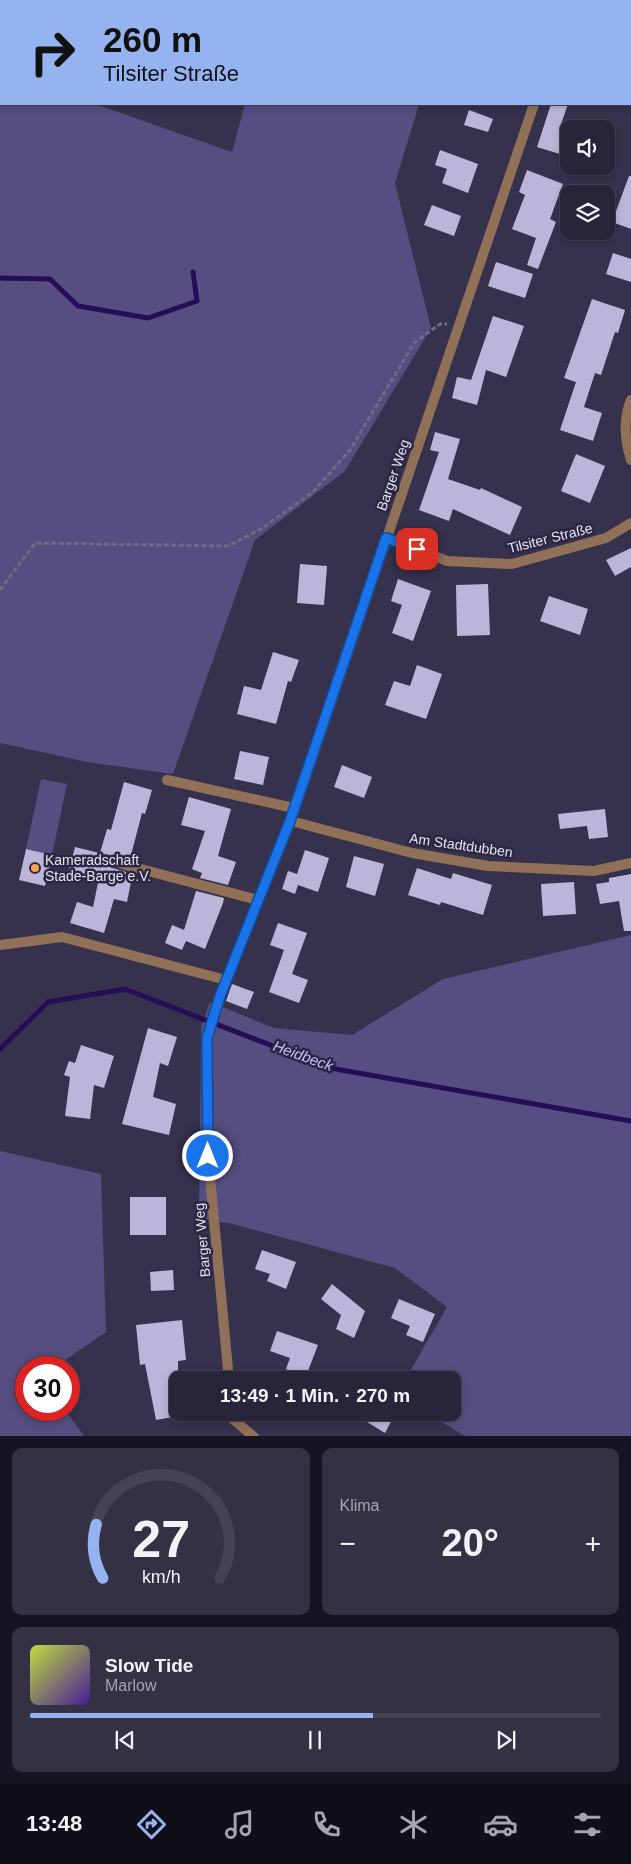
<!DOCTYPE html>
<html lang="de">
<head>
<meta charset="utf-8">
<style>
  :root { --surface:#28253a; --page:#343145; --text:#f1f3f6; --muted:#a5a5af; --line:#444254; --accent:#95b2f1 }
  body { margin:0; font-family:Helvetica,sans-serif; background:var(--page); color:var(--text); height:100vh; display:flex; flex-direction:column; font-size:19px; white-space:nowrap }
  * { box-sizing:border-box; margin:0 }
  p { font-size:16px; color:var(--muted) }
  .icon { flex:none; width:28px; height:28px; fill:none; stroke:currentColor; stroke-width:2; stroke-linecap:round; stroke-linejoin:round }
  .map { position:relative; height:1436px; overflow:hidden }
  .panel { display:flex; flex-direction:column; gap:12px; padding:12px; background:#161420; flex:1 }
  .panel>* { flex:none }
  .top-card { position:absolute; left:0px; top:0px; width:631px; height:105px; box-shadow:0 2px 8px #0003,0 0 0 1px var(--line); background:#95b2f1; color:#111; overflow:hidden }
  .fabs { position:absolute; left:560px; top:120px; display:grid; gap:10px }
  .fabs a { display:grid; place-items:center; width:55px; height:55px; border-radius:10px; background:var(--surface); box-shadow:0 2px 8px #0003,0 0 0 1px var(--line); font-size:25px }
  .speed { position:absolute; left:15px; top:1356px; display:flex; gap:10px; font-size:25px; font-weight:700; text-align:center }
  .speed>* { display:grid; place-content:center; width:65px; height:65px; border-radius:50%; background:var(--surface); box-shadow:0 2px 8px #0003,0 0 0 1px var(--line); line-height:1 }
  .speed .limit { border:8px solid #d22; background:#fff; color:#111 }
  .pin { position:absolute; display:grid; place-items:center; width:42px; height:42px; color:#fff; margin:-21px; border-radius:10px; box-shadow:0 2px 8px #0006 }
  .me { position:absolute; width:55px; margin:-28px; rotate:0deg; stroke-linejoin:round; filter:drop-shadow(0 0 4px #0008) }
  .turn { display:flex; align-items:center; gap:18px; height:105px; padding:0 20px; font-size:22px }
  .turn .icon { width:65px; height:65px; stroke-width:2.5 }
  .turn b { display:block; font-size:35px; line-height:42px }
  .big { font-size:38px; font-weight:700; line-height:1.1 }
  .panel .card { flex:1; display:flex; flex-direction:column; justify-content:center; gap:8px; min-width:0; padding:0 18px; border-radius:10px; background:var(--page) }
  .panel .dial { align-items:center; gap:0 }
  .dial svg { height:130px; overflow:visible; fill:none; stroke:var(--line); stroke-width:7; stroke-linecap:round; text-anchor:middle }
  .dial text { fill:var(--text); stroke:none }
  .song { display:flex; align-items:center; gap:15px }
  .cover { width:60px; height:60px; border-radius:8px; background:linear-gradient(135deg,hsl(70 70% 55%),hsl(260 70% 35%)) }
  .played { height:5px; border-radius:2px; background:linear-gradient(90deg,var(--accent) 60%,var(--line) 60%) }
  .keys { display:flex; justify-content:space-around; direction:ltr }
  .heat { display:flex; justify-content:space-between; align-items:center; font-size:28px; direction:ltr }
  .panel .tiles { flex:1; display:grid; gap:12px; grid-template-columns:1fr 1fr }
  .card:last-child { grid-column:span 2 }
  .trip { position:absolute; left:169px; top:1371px; width:292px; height:50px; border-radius:10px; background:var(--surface); box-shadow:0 2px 8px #0003,0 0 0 1px var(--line); font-weight:700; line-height:50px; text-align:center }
  .menu { display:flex; height:80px; justify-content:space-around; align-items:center; background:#100f17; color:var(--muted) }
  .menu .icon { width:35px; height:35px }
  .menu .selected { color:var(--accent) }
  .menu b { font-size:22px; color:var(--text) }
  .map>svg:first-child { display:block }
</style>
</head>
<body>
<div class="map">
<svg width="631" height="1437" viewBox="0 0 631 1437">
  <rect width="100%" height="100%" fill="#36314d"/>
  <!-- green -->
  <g fill="#564d80">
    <polygon points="0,70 1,104 95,104 232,152 245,104 419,104 395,183 431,328 345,471 255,540 173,774 87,762 0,743"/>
    <polygon points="41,779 67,784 52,855 26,849"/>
    <polygon points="631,935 631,1436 465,1436 426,1413 452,1412 452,1380 405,1380 447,1307 395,1268 233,1224 199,1219 201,1027 210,1002 274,1028 352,1035 443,979"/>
    <polygon points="0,1151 101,1174 106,1332 55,1367 26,1368 26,1410 65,1410 84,1436 0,1436"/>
  </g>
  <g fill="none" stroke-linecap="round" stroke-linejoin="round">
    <!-- stream -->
    <g stroke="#270d57" stroke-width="5">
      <polyline points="0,278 50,279 78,306 148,318 197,301 193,272"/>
      <polyline points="0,1049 48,1002 125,989 330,1068 631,1121"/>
    </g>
  </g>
  <!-- building -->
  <g fill="#bbb6d9">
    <polygon points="551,104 568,104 559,130 569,133 563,155 537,147"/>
    <polygon points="469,110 493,119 488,132 464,125"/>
    <polygon points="440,150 478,164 468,193 442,183 447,169 435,165"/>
    <polygon points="527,170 563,184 550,219 556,222 538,269 527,265 536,238 512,229 525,195 519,192"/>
    <polygon points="629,176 631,176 631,229 612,222"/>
    <polygon points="432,205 461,216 454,236 424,225"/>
    <polygon points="613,253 631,259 631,282 606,274"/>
    <polygon points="496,262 533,274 525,298 488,286"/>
    <polygon points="592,299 625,310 618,333 615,332 601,375 595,373 584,407 602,413 593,441 560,430 576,382 564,378"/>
    <polygon points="493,316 524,326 506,377 486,370 477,405 452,398 457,377 471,380"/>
    <polygon points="435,432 460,439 448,479 480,490 481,488 522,507 510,535 453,509 449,521 419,510 439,452 430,450"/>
    <polygon points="576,454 605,466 590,503 561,491"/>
    <polygon points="631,548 631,567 615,576 606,560"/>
    <polygon points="300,564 327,566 324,605 297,603"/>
    <polygon points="398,579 431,591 413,641 392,633 402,605 391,601"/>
    <polygon points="488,584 490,635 457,636 456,585"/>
    <polygon points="549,596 588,609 580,635 540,621"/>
    <polygon points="273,652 299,660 291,682 288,681 276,724 237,714 244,686 261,690"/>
    <polygon points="417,665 442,674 426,719 385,705 394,681 410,686"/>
    <polygon points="240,751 269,757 263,785 234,779"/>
    <polygon points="342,765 372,777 364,798 334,787"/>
    <polygon points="124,782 152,790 145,814 142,813 130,859 100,853 107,829 111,830"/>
    <polygon points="189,797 231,809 218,856 236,862 228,885 200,878 202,873 192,869 205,831 181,825"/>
    <polygon points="605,809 608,837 589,839 587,826 560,829 558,814"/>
    <polygon points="75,847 99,853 96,858 99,864 126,872 125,876 132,877 127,902 114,899 104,933 70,923 77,902 93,907 99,878 69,870"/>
    <polygon points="26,849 52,855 45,886 19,880"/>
    <polygon points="305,850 329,858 318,892 298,885 295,894 282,889 288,871 297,874"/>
    <polygon points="354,856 384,864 375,896 346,887"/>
    <polygon points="417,868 451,879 453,873 492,885 483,915 441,902 440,905 408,895"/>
    <polygon points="631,874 631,931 624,931 619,901 600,904 596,884 609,882 609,878"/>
    <polygon points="574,882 576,914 543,916 541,884"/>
    <polygon points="196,891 224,898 223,903 205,949 186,941 182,950 165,943 172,925 184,930"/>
    <polygon points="278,923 307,933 292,974 308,980 299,1003 269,992 284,950 270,945"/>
    <polygon points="232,984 254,992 247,1009 226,1001"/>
    <polygon points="148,1028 177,1037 168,1066 160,1063 153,1097 176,1104 169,1135 122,1124"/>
    <polygon points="81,1045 114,1056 104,1088 94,1085 90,1119 65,1116 70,1077 64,1075 69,1061 75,1063"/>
    <rect x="130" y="1197" width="36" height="38"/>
    <polygon points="262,1250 296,1262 286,1289 267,1281 270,1274 255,1269"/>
    <polygon points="173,1270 174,1290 151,1291 150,1272"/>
    <polygon points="332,1284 365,1311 354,1338 336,1329 341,1315 321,1299"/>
    <polygon points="399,1299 435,1314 423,1342 406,1335 410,1326 391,1318"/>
    <polygon points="182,1320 186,1360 178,1361 178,1416 156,1420 145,1364 140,1365 136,1325"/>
    <polygon points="277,1331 318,1345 306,1376 286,1369 290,1358 270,1351"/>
    <polygon points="373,1412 396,1412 385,1433 367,1422"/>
  </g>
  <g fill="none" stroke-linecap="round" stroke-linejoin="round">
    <!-- path -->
    <polyline stroke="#6f6b84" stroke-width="3" stroke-dasharray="5 2.5" stroke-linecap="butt" points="0,590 35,543 228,546 261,529 313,492 350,450 414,343 440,324 447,324"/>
    <!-- lane -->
    <g stroke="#907157" stroke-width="10">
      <polyline points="190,1 190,0"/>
      <polyline points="167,780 294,808"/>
      <polyline points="103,859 258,900"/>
      <polyline points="0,945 62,937 226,980"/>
    </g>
    <!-- street -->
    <g stroke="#907157" stroke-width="10">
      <polyline points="568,1 569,0"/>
      <polyline points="630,53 631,53"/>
      <path d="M631 400C623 419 625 441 631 460"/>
      <polyline points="386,538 447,561 512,564 606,538 631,523"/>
      <polyline points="291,821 412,853 488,866 594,871 631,863"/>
      <polyline points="229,1380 208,1156 207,1038 220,996 291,821 534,104"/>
      <polyline points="232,1412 233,1419 254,1437"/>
    </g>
  </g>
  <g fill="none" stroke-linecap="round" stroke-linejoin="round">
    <!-- route casing -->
    <g stroke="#114b97" stroke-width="12">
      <polyline id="route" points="208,1156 207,1038 220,996 290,821 386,538 417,549"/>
    </g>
    <!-- route -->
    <use href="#route" stroke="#1a73e8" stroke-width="9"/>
  </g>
  <!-- markers -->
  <circle fill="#f9a04c" stroke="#2c2742" stroke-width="2" cx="35" cy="868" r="5"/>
  <g text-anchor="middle" stroke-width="5" stroke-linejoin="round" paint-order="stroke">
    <!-- street labels -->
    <g font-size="14" fill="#e4e2f4" stroke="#2c2742">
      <text transform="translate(393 475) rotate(-71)" y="5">Barger Weg</text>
      <text transform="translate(550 538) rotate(-14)" y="5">Tilsiter Straße</text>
      <text transform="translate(461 845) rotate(8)" y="5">Am Stadtdubben</text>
      <text transform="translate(202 1240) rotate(-95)" y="5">Barger Weg</text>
    </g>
    <!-- poi labels -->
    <g font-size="14" fill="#e4e2f4" stroke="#2c2742" text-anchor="start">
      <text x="45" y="865">Kameradschaft<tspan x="45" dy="16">Stade-Barge e.V.</tspan></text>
    </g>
    <!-- water labels -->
    <g font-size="15" font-style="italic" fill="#c6bcfd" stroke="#2c2742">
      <text transform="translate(303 1056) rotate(20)" y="5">Heidbeck</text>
    </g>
  </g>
</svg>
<div class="fabs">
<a><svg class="icon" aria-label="sound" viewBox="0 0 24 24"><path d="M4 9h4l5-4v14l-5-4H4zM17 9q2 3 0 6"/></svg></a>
<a><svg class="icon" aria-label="layers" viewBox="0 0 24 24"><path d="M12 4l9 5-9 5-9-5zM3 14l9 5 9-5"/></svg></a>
</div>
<div class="speed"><div class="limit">30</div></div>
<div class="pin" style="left:417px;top:549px;background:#d93025"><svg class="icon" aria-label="arrive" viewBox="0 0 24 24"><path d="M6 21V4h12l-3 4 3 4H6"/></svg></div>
<svg class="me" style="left:208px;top:1156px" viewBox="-20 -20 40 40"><circle r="17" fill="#1a73e8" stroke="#fff" stroke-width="3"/><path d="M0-11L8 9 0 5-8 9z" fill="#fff"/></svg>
<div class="trip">13:49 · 1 Min. · 270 m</div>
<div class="top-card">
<div class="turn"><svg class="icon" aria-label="right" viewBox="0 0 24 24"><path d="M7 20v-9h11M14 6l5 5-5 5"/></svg><div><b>260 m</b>Tilsiter Straße</div></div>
</div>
</div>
<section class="panel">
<div class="tiles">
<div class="card dial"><svg viewBox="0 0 100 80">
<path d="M14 69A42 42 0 1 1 86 69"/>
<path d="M14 69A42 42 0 0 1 10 36" stroke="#95b2f1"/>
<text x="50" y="56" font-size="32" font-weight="700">27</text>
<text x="50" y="72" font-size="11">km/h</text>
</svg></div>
<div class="card"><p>Klima</p>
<div class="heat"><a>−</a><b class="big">20°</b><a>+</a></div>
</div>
<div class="card">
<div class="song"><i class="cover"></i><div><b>Slow Tide</b><p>Marlow</p></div></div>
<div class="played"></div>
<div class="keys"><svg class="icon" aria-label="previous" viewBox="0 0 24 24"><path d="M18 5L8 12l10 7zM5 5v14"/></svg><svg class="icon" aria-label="pause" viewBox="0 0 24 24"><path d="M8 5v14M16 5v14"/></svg><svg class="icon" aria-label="next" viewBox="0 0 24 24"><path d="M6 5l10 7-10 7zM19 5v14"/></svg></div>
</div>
</div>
</section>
<nav class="menu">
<b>13:48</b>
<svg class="icon selected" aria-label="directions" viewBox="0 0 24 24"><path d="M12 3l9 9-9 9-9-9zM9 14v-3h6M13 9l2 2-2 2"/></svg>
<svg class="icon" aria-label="music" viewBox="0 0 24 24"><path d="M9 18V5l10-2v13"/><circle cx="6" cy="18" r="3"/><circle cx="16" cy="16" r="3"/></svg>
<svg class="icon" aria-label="phone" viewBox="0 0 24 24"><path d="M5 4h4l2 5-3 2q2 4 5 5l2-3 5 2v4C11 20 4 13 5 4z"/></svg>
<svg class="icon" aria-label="climate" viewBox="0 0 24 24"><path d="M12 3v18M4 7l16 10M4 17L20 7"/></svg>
<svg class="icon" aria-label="car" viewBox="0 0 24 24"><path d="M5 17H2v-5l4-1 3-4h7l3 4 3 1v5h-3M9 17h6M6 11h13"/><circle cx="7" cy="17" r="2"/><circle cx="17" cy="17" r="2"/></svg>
<svg class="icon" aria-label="filters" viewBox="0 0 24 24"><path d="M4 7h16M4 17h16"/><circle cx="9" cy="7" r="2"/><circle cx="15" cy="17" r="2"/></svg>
</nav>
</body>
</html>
